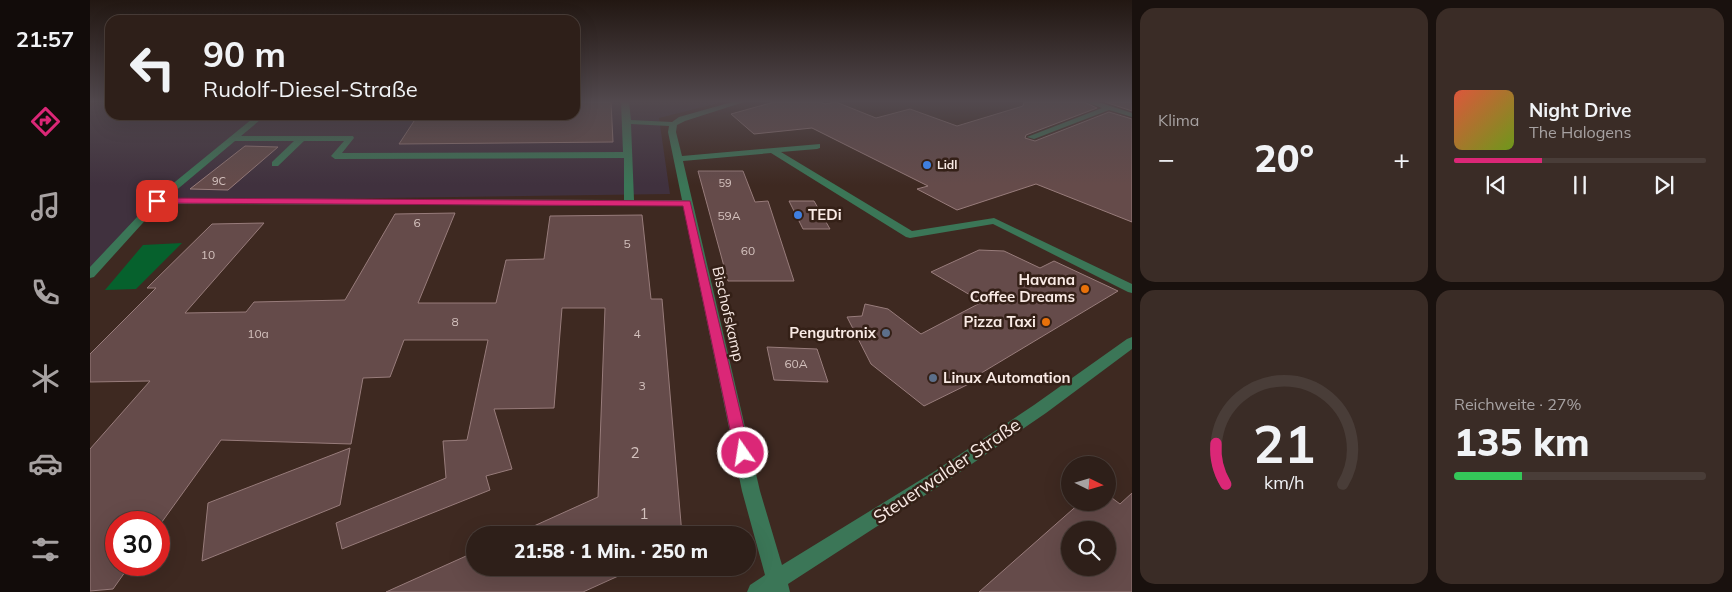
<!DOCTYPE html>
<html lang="de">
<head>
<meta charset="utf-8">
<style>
  :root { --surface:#2e1f19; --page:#3a2c26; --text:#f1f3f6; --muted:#a7a2a2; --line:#493d38; --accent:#db2777 }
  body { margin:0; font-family:Mulish,sans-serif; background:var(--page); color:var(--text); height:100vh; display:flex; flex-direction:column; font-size:19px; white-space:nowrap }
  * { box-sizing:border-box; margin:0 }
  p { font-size:16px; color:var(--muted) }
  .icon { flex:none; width:28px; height:28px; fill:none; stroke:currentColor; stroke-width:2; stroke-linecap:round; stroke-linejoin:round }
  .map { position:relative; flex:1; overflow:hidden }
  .details { display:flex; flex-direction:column; gap:8px; padding:8px; background:#19110e; width:600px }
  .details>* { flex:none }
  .hud { position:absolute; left:15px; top:15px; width:475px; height:105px; border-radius:15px; box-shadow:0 5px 20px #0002,0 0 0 1px var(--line); background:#2e1f19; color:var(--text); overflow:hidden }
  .needle { width:32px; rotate:95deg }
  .fabs { position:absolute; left:971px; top:456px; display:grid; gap:10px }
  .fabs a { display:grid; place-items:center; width:55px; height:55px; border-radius:50%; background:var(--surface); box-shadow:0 5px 20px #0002,0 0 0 1px var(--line); font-size:25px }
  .speed { position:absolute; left:15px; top:511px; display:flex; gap:10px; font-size:25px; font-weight:700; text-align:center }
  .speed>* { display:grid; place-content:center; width:65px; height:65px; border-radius:50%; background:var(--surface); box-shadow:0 5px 20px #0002,0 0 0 1px var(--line); line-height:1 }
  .speed .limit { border:8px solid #d22; background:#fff; color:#111 }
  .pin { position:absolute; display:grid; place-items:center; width:42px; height:42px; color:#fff; margin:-21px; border-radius:10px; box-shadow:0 2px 8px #0006 }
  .me { position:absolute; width:55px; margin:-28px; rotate:347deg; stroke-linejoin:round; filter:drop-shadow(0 0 4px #0008) }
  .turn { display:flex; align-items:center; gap:18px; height:105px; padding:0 15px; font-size:22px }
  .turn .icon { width:65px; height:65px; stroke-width:2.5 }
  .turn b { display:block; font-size:35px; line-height:42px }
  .big { font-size:38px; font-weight:800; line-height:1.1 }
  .details .widget { flex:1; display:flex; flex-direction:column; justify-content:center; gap:8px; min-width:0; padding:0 18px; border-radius:15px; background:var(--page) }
  .details .dial { align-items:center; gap:0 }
  .dial svg { height:130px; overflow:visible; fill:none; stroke:var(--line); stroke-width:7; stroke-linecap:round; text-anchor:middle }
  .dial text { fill:var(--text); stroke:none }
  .song { display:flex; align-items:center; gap:15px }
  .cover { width:60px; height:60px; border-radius:8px; background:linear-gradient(135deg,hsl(10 70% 55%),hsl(80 70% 35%)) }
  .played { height:5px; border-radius:2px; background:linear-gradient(90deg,var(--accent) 35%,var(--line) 35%) }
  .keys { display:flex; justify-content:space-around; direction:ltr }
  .heat { display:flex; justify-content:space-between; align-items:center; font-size:28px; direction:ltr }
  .charge { height:8px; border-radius:4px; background:linear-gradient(90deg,#34c759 27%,var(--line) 0) }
  .details .tiles { flex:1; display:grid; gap:8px; grid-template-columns:repeat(2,1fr) }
  .trip { position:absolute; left:376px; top:526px; width:290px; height:50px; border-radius:25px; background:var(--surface); box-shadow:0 5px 20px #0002,0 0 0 1px var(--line); font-weight:800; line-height:50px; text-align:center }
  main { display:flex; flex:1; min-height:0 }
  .tabs { display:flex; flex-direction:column; width:90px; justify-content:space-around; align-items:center; background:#120c0a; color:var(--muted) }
  .tabs .icon { width:35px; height:35px }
  .tabs .on { color:var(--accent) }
  .tabs b { font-size:22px; color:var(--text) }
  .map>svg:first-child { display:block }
</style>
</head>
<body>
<main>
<nav class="tabs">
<b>21:57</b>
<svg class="icon on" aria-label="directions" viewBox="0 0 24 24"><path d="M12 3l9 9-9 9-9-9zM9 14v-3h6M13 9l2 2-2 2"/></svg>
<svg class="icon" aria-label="music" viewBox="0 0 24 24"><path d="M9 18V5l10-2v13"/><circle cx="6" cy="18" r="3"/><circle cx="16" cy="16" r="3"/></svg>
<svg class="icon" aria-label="phone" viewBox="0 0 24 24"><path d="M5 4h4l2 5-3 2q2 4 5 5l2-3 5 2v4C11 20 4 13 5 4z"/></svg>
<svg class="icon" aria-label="climate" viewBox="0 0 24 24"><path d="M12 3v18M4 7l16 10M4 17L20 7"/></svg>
<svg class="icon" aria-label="car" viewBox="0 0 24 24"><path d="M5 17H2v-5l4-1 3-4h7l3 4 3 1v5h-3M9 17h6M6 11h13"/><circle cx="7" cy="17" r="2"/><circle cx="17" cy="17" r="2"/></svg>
<svg class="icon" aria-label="filters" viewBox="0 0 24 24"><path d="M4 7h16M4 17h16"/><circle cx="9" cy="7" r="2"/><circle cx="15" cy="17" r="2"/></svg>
</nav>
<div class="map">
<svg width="1042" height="592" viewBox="0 0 1042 592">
  <rect width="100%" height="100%" fill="#3e2921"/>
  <!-- commercial -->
  <polygon fill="#40313e" points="7,102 20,102 20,115 485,115 485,102 633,102 569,118 580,194 69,201 0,271 0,107"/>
  <!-- green -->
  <polygon fill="#06612d" points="92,243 46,289 15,290 53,245"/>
  <!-- building -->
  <g fill="#654b4a" stroke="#987c7b" fill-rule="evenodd">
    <polygon points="485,102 521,102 523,142 309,144 328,115 485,115"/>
    <polygon points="684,102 730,102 735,104 746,102 786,118 820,109 867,126 933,106 934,102 994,102 1007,108 936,135 935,138 945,141 1019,112 1042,119 1042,222 946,184 867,210 827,189 838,186 722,128 664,134 641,114"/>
    <polygon points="1015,102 1042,102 1042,111"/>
    <polygon points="155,146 188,147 138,190 100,189"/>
    <polygon points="608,171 653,171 665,202 678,201 704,281 638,281"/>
    <polygon points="699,201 724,201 740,229 713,229"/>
    <polygon points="365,213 328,303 406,303 416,260 454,259 460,216 552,215 561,299 572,299 592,535 424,535 508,497 515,308 472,308 464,408 404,409 422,469 396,476 400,490 252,549 246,523 356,478 353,441 377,440 398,340 314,340 300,377 273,378 261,444 131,440 69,526 69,522 26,522 26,565 40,565 23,589 0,591 0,449 60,381 0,382 0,354 66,288 57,288 122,224 174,223 95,313 156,312 164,302 255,300 305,214"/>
    <polygon points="889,250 914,251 950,268 964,261 1028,291 888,375 891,378 834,406 781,364 757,317 772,316 775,304 798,309 831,334 892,302 841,272"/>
    <polygon points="677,347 727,349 738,382 684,380"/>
    <polygon points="260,448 250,505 112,561 118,503"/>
    <path d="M1042 493V592H889L991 502H1018V495L1030 504ZM980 530H1018V568H980Z"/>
    <polygon points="385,552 385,568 546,568 493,592 296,592"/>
  </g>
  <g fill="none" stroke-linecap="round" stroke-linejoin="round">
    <!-- minor -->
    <g fill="#3b7657" fill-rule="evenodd">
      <path d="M531 102H539L541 120 582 122 589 117 642 102H654L595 121 587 125 586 132 592 156 730 144V148L727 149 691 152 822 231 904 218 1042 284V293L1038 292 903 224 820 238 816 237 681 153 593 161 670 491 692 565 845 471 944 405 1037 339 1042 337V349L956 413 857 481 698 584 700 592H657L660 585 675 575 652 491 593 206 70 204 4 277 0 278V267L64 199 167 115H176L151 136H263L264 138 252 153 533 152ZM541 124 579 126 578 132 592 200H544ZM145 141H204L182 162V166H188L214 141H254L241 156 245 159 534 158V200L77 198Z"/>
      <polygon points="996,102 1008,102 1042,113 1042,117 1019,110 944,139 937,137 1012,108"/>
    </g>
  </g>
  <!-- sky -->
  <linearGradient id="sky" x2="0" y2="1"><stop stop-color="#221712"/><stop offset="0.55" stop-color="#52494e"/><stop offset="1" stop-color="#52494e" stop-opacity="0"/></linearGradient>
  <rect width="1042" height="185" fill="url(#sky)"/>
  <!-- route -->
  <polygon fill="#db2777" stroke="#8e194d" points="67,198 600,201 660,453 658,457 653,459 647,457 645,453 593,206 64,203 63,201"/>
  <!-- markers -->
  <g fill="#3f7fe0" stroke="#342017" stroke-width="2">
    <circle cx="837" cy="165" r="5"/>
    <circle cx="708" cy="215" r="5"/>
  </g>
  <g fill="#e8710a" stroke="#342017" stroke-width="2">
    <circle cx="995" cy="289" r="5"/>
    <circle cx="956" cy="322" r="5"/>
  </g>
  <g fill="#5c6f8a" stroke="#342017" stroke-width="2">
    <circle cx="796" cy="333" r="5"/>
    <circle cx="843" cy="378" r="5"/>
  </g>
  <g text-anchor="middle" stroke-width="5" stroke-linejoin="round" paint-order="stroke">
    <!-- far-number labels -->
    <g font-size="11" fill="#d4c2be">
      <text x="129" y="185">9C</text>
      <text x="635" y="187">59</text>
    </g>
    <!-- far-poi labels -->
    <g font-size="12" font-weight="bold" fill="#f9eae5" stroke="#342017" text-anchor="start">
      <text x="847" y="169">Lidl</text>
    </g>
    <!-- number labels -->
    <g font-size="12" fill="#d4c2be">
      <text x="639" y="220">59A</text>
      <text x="327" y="227">6</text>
      <text x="537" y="248">5</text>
      <text x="658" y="255">60</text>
      <text x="118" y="259">10</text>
      <text x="365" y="326">8</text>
      <text x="168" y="338">10a</text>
      <text x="547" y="338">4</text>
      <text x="706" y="368">60A</text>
      <text x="552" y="390">3</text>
    </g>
    <!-- poi labels -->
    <g font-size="15" font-weight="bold" fill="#f9eae5" stroke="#342017" text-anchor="end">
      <text x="718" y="220" text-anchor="start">TEDi</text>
      <text x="985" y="285">Havana<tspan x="985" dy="17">Coffee Dreams</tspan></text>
      <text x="946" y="327">Pizza Taxi</text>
      <text x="786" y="338">Pengutronix</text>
      <text x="853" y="383" text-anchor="start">Linux Automation</text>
    </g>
    <!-- street labels -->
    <g font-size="15" fill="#f9eae5" stroke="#342017">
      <text transform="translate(638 314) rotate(77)" y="5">Bischofskamp</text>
    </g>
    <!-- near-number labels -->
    <g font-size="15" fill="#d4c2be">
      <text x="545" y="458">2</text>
      <text x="554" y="519">1</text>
    </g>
    <!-- near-street labels -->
    <g font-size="18" fill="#f9eae5" stroke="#342017">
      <text transform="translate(857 471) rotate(-34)" y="6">Steuerwalder Straße</text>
    </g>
  </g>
</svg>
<div class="fabs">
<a><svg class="needle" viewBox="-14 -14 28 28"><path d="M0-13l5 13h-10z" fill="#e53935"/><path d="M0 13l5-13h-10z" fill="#a7a2a2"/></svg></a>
<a><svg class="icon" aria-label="search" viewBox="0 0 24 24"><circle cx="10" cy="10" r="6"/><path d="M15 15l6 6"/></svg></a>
</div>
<div class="speed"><div class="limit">30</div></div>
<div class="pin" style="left:67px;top:201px;background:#d93025"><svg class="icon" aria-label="arrive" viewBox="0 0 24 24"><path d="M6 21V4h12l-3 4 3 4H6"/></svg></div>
<svg class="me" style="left:653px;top:453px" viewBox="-20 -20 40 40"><circle r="17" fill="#db2777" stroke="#fff" stroke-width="3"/><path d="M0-11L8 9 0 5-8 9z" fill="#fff"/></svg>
<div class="trip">21:58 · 1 Min. · 250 m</div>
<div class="hud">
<div class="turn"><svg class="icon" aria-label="left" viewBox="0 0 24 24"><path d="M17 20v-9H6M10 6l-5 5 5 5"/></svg><div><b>90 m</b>Rudolf-Diesel-Straße</div></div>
</div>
</div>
<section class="details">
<div class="tiles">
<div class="widget"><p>Klima</p>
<div class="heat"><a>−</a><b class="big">20°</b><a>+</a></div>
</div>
<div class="widget">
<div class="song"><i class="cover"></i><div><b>Night Drive</b><p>The Halogens</p></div></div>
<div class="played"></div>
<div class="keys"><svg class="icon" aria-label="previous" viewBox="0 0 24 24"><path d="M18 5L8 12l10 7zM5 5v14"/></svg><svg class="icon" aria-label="pause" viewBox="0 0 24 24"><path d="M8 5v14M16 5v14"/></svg><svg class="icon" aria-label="next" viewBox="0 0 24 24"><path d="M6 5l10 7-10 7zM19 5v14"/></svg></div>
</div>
<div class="widget dial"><svg viewBox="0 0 100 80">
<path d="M14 69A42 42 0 1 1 86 69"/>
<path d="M14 69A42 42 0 0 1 8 44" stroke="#db2777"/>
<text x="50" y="56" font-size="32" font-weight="700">21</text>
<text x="50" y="72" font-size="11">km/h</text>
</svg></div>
<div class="widget"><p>Reichweite · 27%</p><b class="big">135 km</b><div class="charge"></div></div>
</div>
</section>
</main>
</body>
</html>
